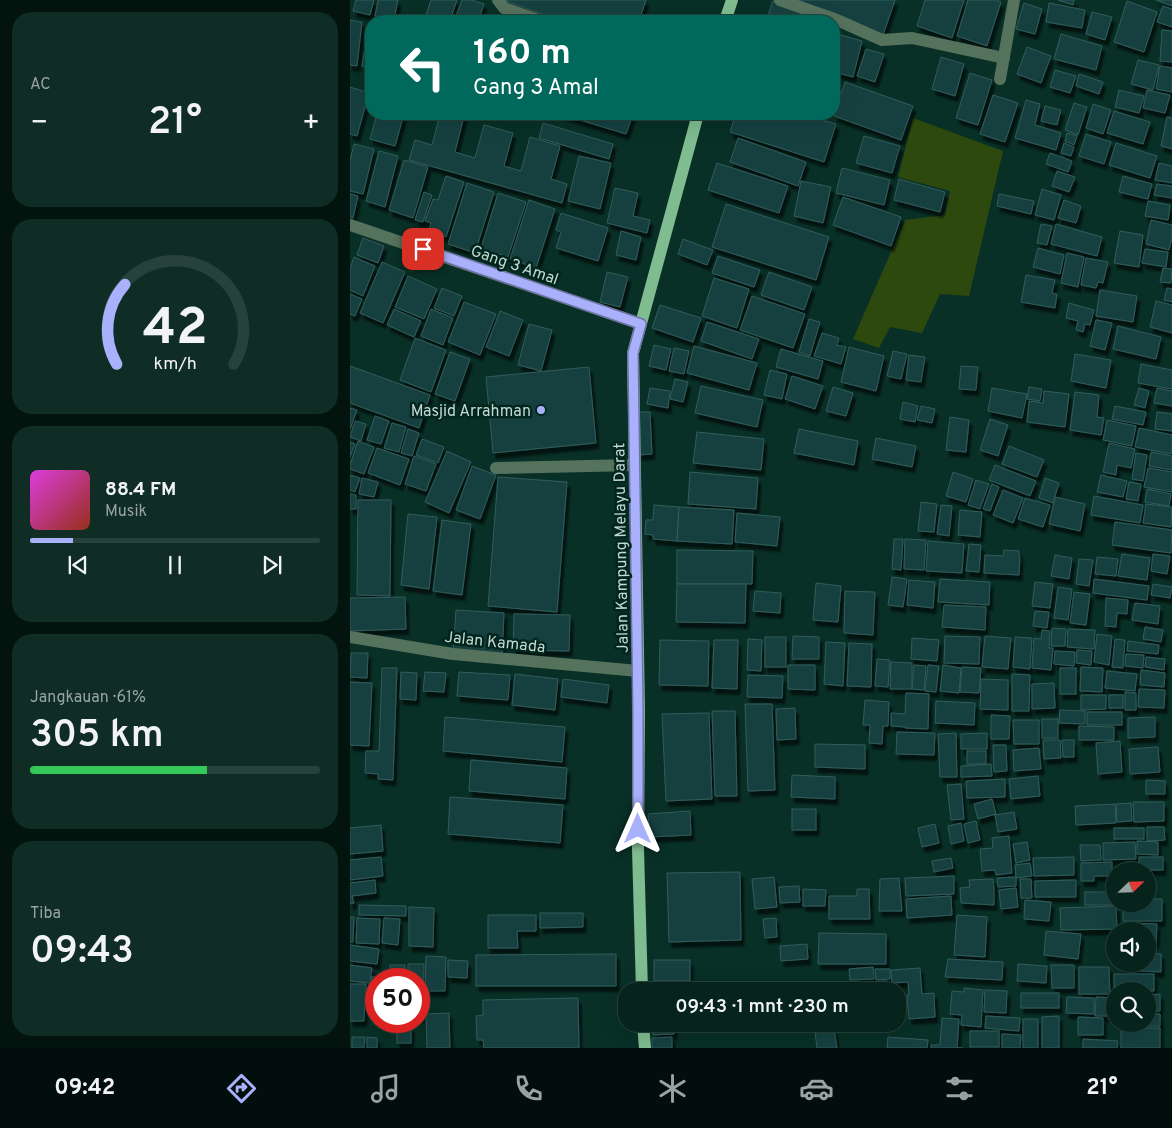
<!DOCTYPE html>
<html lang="id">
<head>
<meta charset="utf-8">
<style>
  :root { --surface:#06241c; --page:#0f2c25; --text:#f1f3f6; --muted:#98a4a3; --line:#27413b; --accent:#a9b0fc }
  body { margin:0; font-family:Overpass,sans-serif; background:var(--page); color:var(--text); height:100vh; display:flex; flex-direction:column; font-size:19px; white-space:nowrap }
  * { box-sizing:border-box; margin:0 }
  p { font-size:16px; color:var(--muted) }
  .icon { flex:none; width:28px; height:28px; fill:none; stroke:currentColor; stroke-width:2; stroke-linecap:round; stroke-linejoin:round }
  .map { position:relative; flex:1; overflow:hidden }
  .sheet { display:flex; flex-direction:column; gap:12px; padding:12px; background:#03140f; width:350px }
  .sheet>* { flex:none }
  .top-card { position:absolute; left:15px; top:15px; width:475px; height:105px; border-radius:20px; box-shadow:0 5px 20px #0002,0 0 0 1px var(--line); background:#00695c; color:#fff; overflow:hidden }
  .needle { width:32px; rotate:67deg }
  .tools { position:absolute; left:756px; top:862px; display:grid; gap:10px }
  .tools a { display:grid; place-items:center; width:50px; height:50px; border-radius:50%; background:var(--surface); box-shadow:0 5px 20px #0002,0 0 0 1px var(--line); font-size:25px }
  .speed { position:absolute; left:15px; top:968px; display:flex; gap:10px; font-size:25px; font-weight:700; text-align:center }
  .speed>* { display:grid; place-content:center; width:65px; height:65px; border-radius:50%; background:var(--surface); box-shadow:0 5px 20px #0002,0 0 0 1px var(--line); line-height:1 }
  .speed .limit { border:8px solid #d22; background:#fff; color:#111 }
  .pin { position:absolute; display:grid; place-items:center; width:42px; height:42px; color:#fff; margin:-21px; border-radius:10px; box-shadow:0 2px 8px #0006 }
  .me { position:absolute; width:55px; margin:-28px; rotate:0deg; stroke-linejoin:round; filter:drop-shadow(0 0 4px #0008) }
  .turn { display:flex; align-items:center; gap:18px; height:105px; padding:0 25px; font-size:22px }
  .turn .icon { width:65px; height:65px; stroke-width:2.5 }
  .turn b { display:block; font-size:35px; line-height:42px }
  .big { font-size:38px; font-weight:600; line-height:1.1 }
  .sheet .card { flex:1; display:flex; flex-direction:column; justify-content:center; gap:8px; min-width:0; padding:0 18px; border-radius:20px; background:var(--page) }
  .sheet .dial { align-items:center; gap:0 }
  .dial svg { height:130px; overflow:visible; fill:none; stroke:var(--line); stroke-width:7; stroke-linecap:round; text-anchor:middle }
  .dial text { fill:var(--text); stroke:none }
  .song { display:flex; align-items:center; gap:15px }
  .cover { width:60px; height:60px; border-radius:8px; background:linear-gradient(135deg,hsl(300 70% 55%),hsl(10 70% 35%)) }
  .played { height:5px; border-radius:2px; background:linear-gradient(90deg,var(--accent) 15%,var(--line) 15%) }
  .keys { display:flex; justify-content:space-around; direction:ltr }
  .heat { display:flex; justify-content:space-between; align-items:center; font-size:28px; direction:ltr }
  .charge { height:8px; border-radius:4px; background:linear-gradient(90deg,#34c759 61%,var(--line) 0) }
  .trip { position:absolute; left:268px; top:982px; width:288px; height:50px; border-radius:20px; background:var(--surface); box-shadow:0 5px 20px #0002,0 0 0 1px var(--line); font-weight:600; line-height:50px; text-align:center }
  .tab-bar { display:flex; height:80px; justify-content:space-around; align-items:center; background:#020e0b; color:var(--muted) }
  .tab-bar .icon { width:35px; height:35px }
  .tab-bar .selected { color:var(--accent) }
  .tab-bar b { font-size:22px; color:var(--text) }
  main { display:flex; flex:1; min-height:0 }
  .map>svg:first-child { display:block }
</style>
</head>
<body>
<main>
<section class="sheet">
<div class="card"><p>AC</p>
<div class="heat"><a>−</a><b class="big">21°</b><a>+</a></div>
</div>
<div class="card dial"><svg viewBox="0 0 100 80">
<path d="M14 69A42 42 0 1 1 86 69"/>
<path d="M14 69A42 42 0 0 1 19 20" stroke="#a9b0fc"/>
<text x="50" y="56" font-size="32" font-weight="700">42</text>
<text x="50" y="72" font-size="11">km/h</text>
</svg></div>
<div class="card">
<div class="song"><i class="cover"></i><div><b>88.4 FM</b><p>Musik</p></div></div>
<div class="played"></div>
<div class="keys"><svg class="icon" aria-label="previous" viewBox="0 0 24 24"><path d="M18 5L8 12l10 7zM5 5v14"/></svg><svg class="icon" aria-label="pause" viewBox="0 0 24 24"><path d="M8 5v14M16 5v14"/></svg><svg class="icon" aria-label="next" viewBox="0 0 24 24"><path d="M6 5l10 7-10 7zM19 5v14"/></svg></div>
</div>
<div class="card"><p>Jangkauan · 61%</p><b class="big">305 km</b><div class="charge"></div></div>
<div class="card"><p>Tiba</p><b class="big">09:43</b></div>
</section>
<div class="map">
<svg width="822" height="1048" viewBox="0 0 822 1048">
  <defs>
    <filter id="shadow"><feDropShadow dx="3" dy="5.5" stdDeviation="1" flood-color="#0009"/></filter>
  </defs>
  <rect width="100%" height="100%" fill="#083026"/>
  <!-- green -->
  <polygon fill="#2e490e" points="563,118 653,151 619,296 590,294 572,333 540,327 529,348 503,339 555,220 595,215 600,191 548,177"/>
  <!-- building -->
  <g fill="#164040" stroke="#335c5b" filter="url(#shadow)">
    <polygon points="6,0 24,0 20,15 3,11"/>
    <polygon points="28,0 48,0 44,20 25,16"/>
    <polygon points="81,0 107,0 100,21 74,21"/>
    <polygon points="112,0 122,0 134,4 128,21 104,21"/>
    <polygon points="153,0 296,0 289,21 211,21"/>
    <polygon points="438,0 545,0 533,35"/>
    <polygon points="575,0 614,0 602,38 567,26"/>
    <polygon points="618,0 646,0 651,2 637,46 607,36"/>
    <polygon points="708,0 724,0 723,5"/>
    <polygon points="806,0 822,0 822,6"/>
    <polygon points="423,1 484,21 416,21"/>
    <polygon points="777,1 807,12 794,52 764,42"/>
    <polygon points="674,3 692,9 685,34 666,29"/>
    <polygon points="699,3 735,10 732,28 696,22"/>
    <polygon points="813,6 822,9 822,27 807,22"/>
    <polygon points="742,12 762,17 755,40 736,34"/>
    <polygon points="145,16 162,21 144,21"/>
    <polygon points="0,20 12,22 7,66 0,65"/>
    <polygon points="19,22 21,22 21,68 12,66"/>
    <polygon points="812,30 822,31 822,62 810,61"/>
    <polygon points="488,34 512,41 503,77 484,72 484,48"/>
    <polygon points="711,34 752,46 746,70 704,59"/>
    <polygon points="677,47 701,56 691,83 667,74"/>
    <polygon points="516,49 534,54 525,82 507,76"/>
    <polygon points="591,57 614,64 605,96 582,89"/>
    <polygon points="788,60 809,65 803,90 781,84"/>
    <polygon points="810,66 822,68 822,92 806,89"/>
    <polygon points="705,70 726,76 720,93 700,87"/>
    <polygon points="620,73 642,80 628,125 606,118"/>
    <polygon points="729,74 753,82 749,94 726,86"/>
    <polygon points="495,82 563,106 551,140 484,116"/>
    <polygon points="0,87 19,93 7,136 0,134"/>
    <polygon points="769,90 794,96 789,113 765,107"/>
    <polygon points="797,90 820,95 815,113 793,108"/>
    <polygon points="643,95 668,103 655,142 630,134"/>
    <polygon points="676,100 690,104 685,125 711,133 706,150 665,138"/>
    <polygon points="724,103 737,107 728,135 715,130"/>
    <polygon points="743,104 761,110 753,134 736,128"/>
    <polygon points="695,106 711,110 707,125 691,121"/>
    <polygon points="764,111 800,122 793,144 757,133"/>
    <polygon points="27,114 54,114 45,146 20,139"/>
    <polygon points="90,114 106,114 114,116 105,152 125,158 134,125 163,133 154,166 171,171 180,137 210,146 201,179 217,184 212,203 59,160 65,140 82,145"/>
    <polygon points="210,114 283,114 276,134"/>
    <polygon points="386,114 452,114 486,124 474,162 380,132"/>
    <polygon points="817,117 822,118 822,149 811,146"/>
    <polygon points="193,123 263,144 259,159 189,138"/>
    <polygon points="717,133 727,136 724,145 715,141"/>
    <polygon points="736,134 761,142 754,164 729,156"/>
    <polygon points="514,136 550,146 542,173 506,163"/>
    <polygon points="388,138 456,162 448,186 380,162"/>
    <polygon points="714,143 724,147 721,156 711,153"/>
    <polygon points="766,143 807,156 800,178 759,165"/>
    <polygon points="4,144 24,149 13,194 0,191 0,161"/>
    <polygon points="29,151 48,156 35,207 16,201"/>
    <polygon points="700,153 722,161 718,172 696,164"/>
    <polygon points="229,156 261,163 250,209 218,201"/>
    <polygon points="54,160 78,167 63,218 39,210"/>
    <polygon points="367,163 438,186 429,213 358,190"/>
    <polygon points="809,163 822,166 822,183 805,180"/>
    <polygon points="492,168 540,180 534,205 486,193"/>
    <polygon points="707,171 725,177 719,192 702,186"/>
    <polygon points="96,176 114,182 96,237 79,231 81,223 75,221 83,199 88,200"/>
    <polygon points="773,176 802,184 798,199 769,192"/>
    <polygon points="549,179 595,192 590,212 544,200"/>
    <polygon points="451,181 481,187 473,223 444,216"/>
    <polygon points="117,183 144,192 125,253 98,244"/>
    <polygon points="807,184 822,186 822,198 804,195"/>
    <polygon points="265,188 288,193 283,216 300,220 297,233 257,223"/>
    <polygon points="692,189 711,195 704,220 685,215"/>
    <polygon points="74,192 82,195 73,222 65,220"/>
    <polygon points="148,193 176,202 158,257 131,248"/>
    <polygon points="0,194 8,196 3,218 0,217"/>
    <polygon points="649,194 684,201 681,214 647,206"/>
    <polygon points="493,197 551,217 541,246 483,225"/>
    <polygon points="179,200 205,209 186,268 160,259"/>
    <polygon points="714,200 731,206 726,223 708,218"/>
    <polygon points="798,201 820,205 818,220 795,216"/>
    <polygon points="376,204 479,237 466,280 362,247"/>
    <polygon points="211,213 258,228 248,261 206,248 211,232 206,230"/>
    <polygon points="801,220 822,225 822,238 819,250 796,244"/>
    <polygon points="691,224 702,226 697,245 687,243"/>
    <polygon points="706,224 752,237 747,256 701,244"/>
    <polygon points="271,231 291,237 286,260 266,255"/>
    <polygon points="770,231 793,235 789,267 764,263"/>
    <polygon points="13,238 34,246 28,263 7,255"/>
    <polygon points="333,239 363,250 357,265 328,254"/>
    <polygon points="688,248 714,255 710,274 683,267"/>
    <polygon points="795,249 818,252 816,267 792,263"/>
    <polygon points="717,253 734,257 728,287 711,283"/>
    <polygon points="368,256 410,270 404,287 362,273"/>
    <polygon points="4,257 25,266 13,296 0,290 0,269"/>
    <polygon points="736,258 758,262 753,283 748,282 746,288 731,285"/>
    <polygon points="32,262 55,272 33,323 10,313"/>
    <polygon points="813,268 822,269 821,283 810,282"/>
    <polygon points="257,272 278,277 270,307 250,302"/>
    <polygon points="419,272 462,287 454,310 411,295"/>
    <polygon points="676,275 705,280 702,293 707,294 705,308 671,302"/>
    <polygon points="58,276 87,289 74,319 45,307"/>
    <polygon points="364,278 399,289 387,328 352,316"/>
    <polygon points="92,288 112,296 104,316 84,308"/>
    <polygon points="817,288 822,289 822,302 814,300"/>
    <polygon points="750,290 787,296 783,322 746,316"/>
    <polygon points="0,294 12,299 5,316 0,314"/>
    <polygon points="402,296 455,314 443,348 390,330"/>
    <polygon points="806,301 822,305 822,333 800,327"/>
    <polygon points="114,302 146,314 130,355 98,342"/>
    <polygon points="719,303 744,310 740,325 735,324 733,332 726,330 728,321 716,318"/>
    <polygon points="310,305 351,318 343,342 302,328"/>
    <polygon points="44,309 71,321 64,337 37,325"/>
    <polygon points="81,309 103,318 93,345 71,336"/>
    <polygon points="150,311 173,320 159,356 136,347"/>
    <polygon points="459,319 470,322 460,356 449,352"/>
    <polygon points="746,320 762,323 755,350 740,346"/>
    <polygon points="357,322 409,339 402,359 351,341"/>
    <polygon points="179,324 202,330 191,371 168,365"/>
    <polygon points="768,326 811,337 806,359 763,349"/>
    <polygon points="472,333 489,338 487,345 496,347 491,364 464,356"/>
    <polygon points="65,338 96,350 81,392 50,380"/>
    <polygon points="304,345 321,349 316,370 299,366"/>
    <polygon points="344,346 407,363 399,390 337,373"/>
    <polygon points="499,347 534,356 526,391 491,382"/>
    <polygon points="324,348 339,351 334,374 319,371"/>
    <polygon points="431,349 473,361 468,379 426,367"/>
    <polygon points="543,351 557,354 551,379 537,376"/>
    <polygon points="100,352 120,359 105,401 85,394"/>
    <polygon points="725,354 761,360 756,388 721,381"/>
    <polygon points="559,355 575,357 571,382 556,380"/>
    <polygon points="791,364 822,370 822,389 788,383"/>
    <polygon points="0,366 80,395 69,428 0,403"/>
    <polygon points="611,366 628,367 626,390 609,389"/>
    <polygon points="239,367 246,443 143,453 136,377"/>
    <polygon points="420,370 437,374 432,399 414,395"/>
    <polygon points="442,376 473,386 465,409 435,399"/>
    <polygon points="325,379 338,382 333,402 320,399"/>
    <polygon points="351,386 413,400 407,427 345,413"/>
    <polygon points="483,387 503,393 496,416 476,411"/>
    <polygon points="679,387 692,389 690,401 677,399"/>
    <polygon points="300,388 320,391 318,408 297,404"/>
    <polygon points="642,388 677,394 672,418 638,411"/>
    <polygon points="789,388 799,391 795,408 784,405"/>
    <polygon points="807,388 822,391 822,406 804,403"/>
    <polygon points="694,391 719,394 715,427 677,422 679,401 693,403"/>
    <polygon points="725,392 749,395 747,417 754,418 751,435 720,430"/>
    <polygon points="553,402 568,406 565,422 550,419"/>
    <polygon points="571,406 585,409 582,423 567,420"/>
    <polygon points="765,406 796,412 793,425 762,419"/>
    <polygon points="0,408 7,410 0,429"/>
    <polygon points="287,412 300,412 302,454 289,455"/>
    <polygon points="807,412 822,414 822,431 805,429"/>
    <polygon points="25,416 39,421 31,444 17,440"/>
    <polygon points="600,417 619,420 616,452 596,450"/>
    <polygon points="640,419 658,425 648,456 630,450"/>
    <polygon points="757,420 786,426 782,446 753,440"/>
    <polygon points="5,421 16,424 11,441 0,437"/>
    <polygon points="42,423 56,427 49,452 34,448"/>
    <polygon points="789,428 822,435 822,448 821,454 785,447"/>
    <polygon points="58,429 69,433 62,456 51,453"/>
    <polygon points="449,429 508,441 504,465 444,453"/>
    <polygon points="347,432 414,439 411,470 343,463"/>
    <polygon points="526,438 566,446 562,467 522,459"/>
    <polygon points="72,439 94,447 88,463 66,455"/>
    <polygon points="8,441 24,447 14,474 0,469 0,465"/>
    <polygon points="0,442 5,444 0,457"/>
    <polygon points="759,443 785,449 781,468 767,465 766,475 753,472"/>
    <polygon points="659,446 694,460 687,477 652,464"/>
    <polygon points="27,448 59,459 50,485 18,473"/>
    <polygon points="97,451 121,462 99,513 75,502"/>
    <polygon points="801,452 822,456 822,470 799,466"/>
    <polygon points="786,453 797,455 793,481 782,479"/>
    <polygon points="64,456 86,464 76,491 55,484"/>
    <polygon points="645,465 686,481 680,496 639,480"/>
    <polygon points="122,466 146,475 130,519 106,510"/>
    <polygon points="798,468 822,472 822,492 794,487"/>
    <polygon points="340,472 408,478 406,509 338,504"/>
    <polygon points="603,472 623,479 616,502 596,496"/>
    <polygon points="0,475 10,478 5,492 0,490"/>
    <polygon points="751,475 777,481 773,497 747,492"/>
    <polygon points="148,477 217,482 207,612 138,606"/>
    <polygon points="12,478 28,482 24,497 9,494"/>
    <polygon points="695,478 709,483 703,503 689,498"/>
    <polygon points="626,480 639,484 630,509 618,505"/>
    <polygon points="779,482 791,484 788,501 776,499"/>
    <polygon points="642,484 649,487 640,511 633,509"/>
    <polygon points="797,489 821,494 819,506 795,502"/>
    <polygon points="653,490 673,498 663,523 643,515"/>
    <polygon points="0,494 6,495 6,509 0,509"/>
    <polygon points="744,496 793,505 790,523 741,515"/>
    <polygon points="705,497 735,504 730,531 699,524"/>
    <polygon points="675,498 700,505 693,527 668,519"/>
    <polygon points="8,500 41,500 40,596 7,595"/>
    <polygon points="571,502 587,504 584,532 568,531"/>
    <polygon points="796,504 822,507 821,527 793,523"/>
    <polygon points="304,505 329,507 327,541 303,539 303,535 295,534 296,520 303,520"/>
    <polygon points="591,505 602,506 599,536 587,534"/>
    <polygon points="329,507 384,510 382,544 327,541"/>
    <polygon points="610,510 632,512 630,537 608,535"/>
    <polygon points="387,513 430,517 427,546 385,542"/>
    <polygon points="58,514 87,517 79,589 51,585"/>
    <polygon points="92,520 121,524 112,595 83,591"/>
    <polygon points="765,522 822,530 821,553 762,545"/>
    <polygon points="544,539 553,539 551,570 542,569"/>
    <polygon points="555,539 576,540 574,570 554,569"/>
    <polygon points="578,541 614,544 612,573 576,571"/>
    <polygon points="619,544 631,545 629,572 616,571"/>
    <polygon points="327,550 403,551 402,584 327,584"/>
    <polygon points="654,550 669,551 669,557 670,557 669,575 634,573 635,555 653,556"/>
    <polygon points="772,554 800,558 797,580 768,576"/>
    <polygon points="803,554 820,556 817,574 801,571"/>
    <polygon points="705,555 722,558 719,579 701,576"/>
    <polygon points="747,557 768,559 766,576 745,574"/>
    <polygon points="729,559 743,560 739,586 726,584"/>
    <polygon points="542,577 557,579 553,607 538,605"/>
    <polygon points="590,579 640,582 639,605 588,602"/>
    <polygon points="744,579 799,586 797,600 743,593"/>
    <polygon points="559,580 585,582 583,608 557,605"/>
    <polygon points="685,582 703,584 700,608 682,606"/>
    <polygon points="466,583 491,586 488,622 463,620"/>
    <polygon points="327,584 396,584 395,623 326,622"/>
    <polygon points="803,584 822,587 820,598 801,595"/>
    <polygon points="708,587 722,589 718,620 704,618"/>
    <polygon points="405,591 431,593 430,613 403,611"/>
    <polygon points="495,591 525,592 523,635 494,633"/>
    <polygon points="724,592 740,594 736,625 720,623"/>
    <polygon points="55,597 56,629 0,631 0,598"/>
    <polygon points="756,598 778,600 777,614 767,613 766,627 755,626"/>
    <polygon points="785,603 810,606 808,624 782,620"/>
    <polygon points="594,605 636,607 635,630 592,627"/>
    <polygon points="106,610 154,613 152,656 103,653"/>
    <polygon points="685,611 699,612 697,628 683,626"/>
    <polygon points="164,614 220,615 219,651 163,650"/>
    <polygon points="795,627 813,630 811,642 793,639"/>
    <polygon points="702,628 716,629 715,646 701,646"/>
    <polygon points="718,629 745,630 744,649 717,647"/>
    <polygon points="692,630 700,631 699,648 703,648 701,670 682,668 684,638 691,639"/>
    <polygon points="747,634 762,636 759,665 744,662"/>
    <polygon points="443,636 469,637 469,659 442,659"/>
    <polygon points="595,636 630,637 629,664 594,663"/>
    <polygon points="635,636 661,638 658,669 632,667"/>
    <rect x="415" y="637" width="21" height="30"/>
    <polygon points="665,637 682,638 680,669 663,667"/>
    <polygon points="562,638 589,640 587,661 561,659"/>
    <polygon points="398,639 412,640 411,671 397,670"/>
    <polygon points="765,639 775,640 773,668 762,667"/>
    <polygon points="310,640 359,641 358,686 309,685"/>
    <polygon points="364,640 388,640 387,689 362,688"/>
    <polygon points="778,641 809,645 808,654 777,651"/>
    <polygon points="476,642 495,643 493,686 474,684"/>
    <polygon points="499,643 522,644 521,687 497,686"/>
    <polygon points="727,650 742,651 741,665 726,663"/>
    <polygon points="705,651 725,652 724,666 704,664"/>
    <polygon points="1,653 18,653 17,678 0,677"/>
    <polygon points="776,654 794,655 793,668 775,666"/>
    <polygon points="796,657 815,659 814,670 795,667"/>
    <polygon points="527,659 540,660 538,687 525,686"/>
    <polygon points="541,662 562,663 562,689 540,689"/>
    <polygon points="438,665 465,665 465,690 438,689"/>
    <polygon points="564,665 576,666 574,690 562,689"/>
    <polygon points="578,665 589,666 586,692 575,691"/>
    <polygon points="593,665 611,668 609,693 590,691"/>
    <polygon points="612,667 631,668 629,693 610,692"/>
    <polygon points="731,667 753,668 752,692 730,691"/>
    <polygon points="32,668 47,668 43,780 28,779 28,774 15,773 16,751 29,751"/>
    <rect x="710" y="668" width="16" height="26"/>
    <polygon points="791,670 815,673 814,687 790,685"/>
    <polygon points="757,671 787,674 785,691 755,688"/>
    <polygon points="51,672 67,673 66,700 50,699"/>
    <polygon points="75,672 96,673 94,692 73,691"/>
    <polygon points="109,672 160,675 158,700 107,696"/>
    <polygon points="165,674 208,679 205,710 162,705"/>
    <polygon points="662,674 680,675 679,711 662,711"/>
    <polygon points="398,675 433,676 432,698 397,697"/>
    <polygon points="213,679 259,685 257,703 211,697"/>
    <polygon points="631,679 658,680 658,710 630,709"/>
    <polygon points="0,682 22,683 19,746 0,745"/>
    <polygon points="704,683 705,708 682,709 682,684"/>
    <polygon points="789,689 815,690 814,708 788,707"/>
    <polygon points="775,692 786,693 786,710 775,710"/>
    <polygon points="556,693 579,694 578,729 555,728 555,727 541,726 541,713 555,714"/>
    <polygon points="731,695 756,695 756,709 731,710"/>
    <rect x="759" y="695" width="14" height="13"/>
    <polygon points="515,700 539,702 538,726 533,726 532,744 519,743 520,725 513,725"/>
    <polygon points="586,701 625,703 624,725 585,723"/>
    <polygon points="395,704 422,704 425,790 398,791"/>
    <polygon points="445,708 446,739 427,740 426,709"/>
    <polygon points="710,710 735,711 735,724 709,723"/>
    <polygon points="362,711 385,711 387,796 365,796"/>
    <rect x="737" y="712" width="35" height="13"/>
    <polygon points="359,713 362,799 316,801 312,714"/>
    <polygon points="641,715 660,716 659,739 641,739"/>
    <polygon points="95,717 215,727 212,762 93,751"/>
    <polygon points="805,717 805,737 778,738 778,718"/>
    <rect x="692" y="719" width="16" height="19"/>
    <polygon points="663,720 689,720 689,744 664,744"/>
    <polygon points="729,726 764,727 764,740 729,740"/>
    <polygon points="547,732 585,733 584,755 546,754"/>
    <polygon points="606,733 607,777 590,777 588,734"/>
    <polygon points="637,733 637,749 611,749 611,734"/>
    <polygon points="693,740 710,740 711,758 694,759"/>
    <polygon points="712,740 724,740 724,757 713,757"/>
    <polygon points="770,741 772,772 748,774 746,743"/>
    <polygon points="465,744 515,745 515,769 465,767"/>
    <polygon points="643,745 656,745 657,771 644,772"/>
    <polygon points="808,747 810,772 780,774 779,749"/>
    <polygon points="689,748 691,769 664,771 663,750"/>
    <rect x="617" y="751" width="19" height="13"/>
    <polygon points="121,760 217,768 215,799 119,791"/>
    <polygon points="641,764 642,776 611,777 611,766"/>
    <polygon points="442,775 485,777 485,799 441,797"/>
    <polygon points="688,776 690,796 661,799 659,779"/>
    <polygon points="655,779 655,797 617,798 616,781"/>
    <polygon points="796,780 815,781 815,794 796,794"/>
    <polygon points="611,784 614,819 601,820 597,785"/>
    <polygon points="100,797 213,805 210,843 98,834"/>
    <polygon points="642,799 646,814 628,819 624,804"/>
    <polygon points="783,802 814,802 814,821 784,822"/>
    <polygon points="781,803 782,821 767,822 766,804"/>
    <polygon points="765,804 766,823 726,825 725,806"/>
    <rect x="442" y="809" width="24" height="21"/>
    <polygon points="340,811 341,835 300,837 298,814"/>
    <polygon points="664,812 667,829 648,832 645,815"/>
    <polygon points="626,821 630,840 618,843 614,824"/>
    <polygon points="611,823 614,841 601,844 598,826"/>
    <polygon points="585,824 589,843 572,847 568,828"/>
    <polygon points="31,825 33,851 0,854 0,828"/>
    <polygon points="797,827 814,827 815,840 797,841"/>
    <rect x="764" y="828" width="30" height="11"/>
    <polygon points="659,836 662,873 646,875 645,870 632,871 630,849 643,848 642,838"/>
    <polygon points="787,841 808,842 808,855 787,854"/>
    <polygon points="677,842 680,860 666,863 663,844"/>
    <polygon points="785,842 786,859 753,860 753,843"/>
    <polygon points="730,845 750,845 751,860 731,861"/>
    <polygon points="31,857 33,876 0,880 0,860"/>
    <polygon points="724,857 724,875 684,876 683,858"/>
    <rect x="789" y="857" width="24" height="13"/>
    <polygon points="601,858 603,868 584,872 582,861"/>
    <polygon points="762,862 762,876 744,876 744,881 731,881 731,863"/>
    <polygon points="680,863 682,876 666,878 665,865"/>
    <polygon points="390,872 391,940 319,942 317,873"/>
    <polygon points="604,876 604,894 556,896 555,878"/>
    <polygon points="424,877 427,907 405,909 402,879"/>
    <polygon points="666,877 666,886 648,887 647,878"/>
    <polygon points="549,878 552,911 529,911 530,879"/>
    <polygon points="643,879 644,890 644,905 611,903 610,888 620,887 619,880"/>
    <polygon points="670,879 681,879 682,898 671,898"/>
    <polygon points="25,880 26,893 2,896 4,903 0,904 0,883"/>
    <polygon points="726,880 726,897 685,897 685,881"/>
    <polygon points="449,886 450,902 430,903 429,887"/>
    <polygon points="666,888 668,907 651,909 649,890"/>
    <polygon points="453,889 476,890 475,906 453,906"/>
    <polygon points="507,889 519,889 520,919 479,919 479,896 507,896"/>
    <rect x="735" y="892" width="28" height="13"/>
    <polygon points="601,896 602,915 557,918 556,899"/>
    <polygon points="798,899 812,899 812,921 773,921 773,904 798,904"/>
    <polygon points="675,900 701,902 699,921 674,919"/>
    <polygon points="9,905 56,906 56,916 9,915"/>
    <polygon points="766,906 767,929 711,930 710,908"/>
    <polygon points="59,907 84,908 83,947 59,946"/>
    <polygon points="190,913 233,913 233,927 190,928"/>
    <polygon points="138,915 186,915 186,931 167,931 168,948 138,948"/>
    <polygon points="607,915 637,917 635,957 604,955"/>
    <polygon points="0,917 4,917 3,942 0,942"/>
    <polygon points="7,918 30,919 29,944 6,943"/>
    <polygon points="34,918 50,919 48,945 32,943"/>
    <polygon points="426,918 427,937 415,938 413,919"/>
    <polygon points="780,923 807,924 806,943 798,943 798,931 780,931"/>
    <polygon points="696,931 731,934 728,959 694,955"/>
    <polygon points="469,933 536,934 536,964 468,964"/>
    <polygon points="457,944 458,959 431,961 430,946"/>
    <polygon points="0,945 29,949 27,964 0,961"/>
    <polygon points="798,953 811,954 811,972 771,970 772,964 798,964"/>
    <polygon points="266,954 266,986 126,986 126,955"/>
    <polygon points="76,956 96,957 95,991 75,991"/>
    <polygon points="598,959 653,962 652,980 595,977"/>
    <polygon points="98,960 118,961 117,978 98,977"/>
    <rect x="304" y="960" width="36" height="21"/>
    <polygon points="58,964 74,964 73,1018 69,1018 69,979 58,979"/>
    <polygon points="668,964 697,966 696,983 667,981"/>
    <polygon points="0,965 22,968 20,983 0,981"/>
    <rect x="40" y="965" width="15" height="14"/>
    <polygon points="701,965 724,965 724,988 702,988"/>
    <polygon points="523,967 524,979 500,980 499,969"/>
    <polygon points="729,967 759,967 760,994 729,994"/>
    <polygon points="570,968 572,994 584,993 585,1017 559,1019 557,995 559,995 558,982 542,983 541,970"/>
    <polygon points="525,969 540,969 540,979 526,980"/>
    <polygon points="764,974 804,974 804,991 764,990"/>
    <polygon points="21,977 37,977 37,979 26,979 26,1013 21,1013"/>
    <polygon points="537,981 537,991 486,991 486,984"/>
    <polygon points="0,984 16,984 14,1021 0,1021"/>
    <polygon points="614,988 633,990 631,1027 611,1025 612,1015 600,1014 602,991 614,992"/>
    <polygon points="635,990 657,991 656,1013 634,1012"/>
    <rect x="671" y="993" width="38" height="15"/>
    <polygon points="810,994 810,1011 798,1012 798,995"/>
    <polygon points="717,997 744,998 744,1014 716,1013"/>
    <polygon points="746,997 765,998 765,1016 745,1016"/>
    <polygon points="228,998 229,1048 134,1048 133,1040 127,1040 126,1016 133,1015 133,1000"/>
    <polygon points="99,1013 100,1048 77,1048 76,1014"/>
    <polygon points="798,1013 810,1014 810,1026 769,1026 769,1024 798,1024"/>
    <polygon points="636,1016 670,1018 669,1031 635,1028"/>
    <polygon points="709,1016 709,1048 692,1048 692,1017"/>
    <polygon points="728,1017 753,1018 753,1035 728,1035"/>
    <polygon points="592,1018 609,1019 607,1048 613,1048 581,1048 581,1045 590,1045"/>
    <rect x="673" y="1019" width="15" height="29"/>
    <polygon points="302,1024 324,1024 324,1034 303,1035"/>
    <rect x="47" y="1027" width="14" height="16"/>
    <rect x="771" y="1028" width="39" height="20"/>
    <polygon points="484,1029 487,1048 467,1048 465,1032"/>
    <rect x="620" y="1031" width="29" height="16"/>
    <polygon points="652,1034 671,1035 670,1048 652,1048"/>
    <polygon points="2,1037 15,1037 14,1048 2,1048"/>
    <polygon points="17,1037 27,1038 27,1048 17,1048"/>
    <polygon points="322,1037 322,1048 302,1048 302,1038"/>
    <polygon points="538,1037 578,1040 577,1048 537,1048"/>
    <polygon points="733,1039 768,1041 767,1048 733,1048"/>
  </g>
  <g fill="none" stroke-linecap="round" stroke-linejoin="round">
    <!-- minor -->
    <g stroke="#55725d" stroke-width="12">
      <polyline points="148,0 154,8 191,21"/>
      <polyline points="430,0 487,20 532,40 562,38 654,58"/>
      <polyline points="650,79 664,0"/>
      <polyline points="0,225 291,324"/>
      <polyline points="146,468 285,465"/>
      <polyline points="0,637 103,654 288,671"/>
    </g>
    <!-- major -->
    <g stroke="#7fbc90" stroke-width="12">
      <polyline points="375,21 382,0"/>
      <polyline points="292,991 288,849 289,711 283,353 348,114"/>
      <polyline points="293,1024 295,1048"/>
    </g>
  </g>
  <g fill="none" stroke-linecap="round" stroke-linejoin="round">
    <!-- route casing -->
    <g stroke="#6e72a4" stroke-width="12">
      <polyline id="route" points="73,249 291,324 283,353 288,711 288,829"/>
    </g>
    <!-- route -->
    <use href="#route" stroke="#a9b0fc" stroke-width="9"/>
  </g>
  <!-- markers -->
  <circle fill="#a9b0fc" stroke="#00261d" stroke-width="2" cx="191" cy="410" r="5"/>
  <g text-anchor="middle" stroke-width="5" stroke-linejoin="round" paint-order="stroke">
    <!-- street labels -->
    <g font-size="16" fill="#c4d7d1" stroke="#00261d">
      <text transform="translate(165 264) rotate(19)" y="6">Gang 3 Amal</text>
      <text transform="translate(270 548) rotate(-91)" y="6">Jalan Kampung Melayu Darat</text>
      <text transform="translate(145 641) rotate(6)" y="6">Jalan Kamada</text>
    </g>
    <!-- poi labels -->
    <g font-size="16" fill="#c4d7d1" stroke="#00261d" text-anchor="end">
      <text x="181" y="416">Masjid Arrahman</text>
    </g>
  </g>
</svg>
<div class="tools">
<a><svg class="needle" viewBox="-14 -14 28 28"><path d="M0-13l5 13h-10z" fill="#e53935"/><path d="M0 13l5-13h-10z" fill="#98a4a3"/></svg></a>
<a><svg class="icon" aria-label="sound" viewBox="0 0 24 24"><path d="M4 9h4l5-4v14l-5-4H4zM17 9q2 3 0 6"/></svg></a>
<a><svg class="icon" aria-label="search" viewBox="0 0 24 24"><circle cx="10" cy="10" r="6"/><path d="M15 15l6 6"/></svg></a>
</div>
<div class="speed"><div class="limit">50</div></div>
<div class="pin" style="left:73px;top:249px;background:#d93025"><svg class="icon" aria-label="arrive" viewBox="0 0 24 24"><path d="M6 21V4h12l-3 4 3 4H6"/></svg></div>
<svg class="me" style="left:288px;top:829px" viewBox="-20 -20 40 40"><path d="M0-17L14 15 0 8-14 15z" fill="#a9b0fc" stroke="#fff" stroke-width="4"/></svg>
<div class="trip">09:43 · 1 mnt · 230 m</div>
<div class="top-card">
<div class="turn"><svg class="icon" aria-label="left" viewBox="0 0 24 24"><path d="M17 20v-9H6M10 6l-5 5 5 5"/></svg><div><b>160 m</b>Gang 3 Amal</div></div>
</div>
</div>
</main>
<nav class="tab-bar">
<b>09:42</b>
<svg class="icon selected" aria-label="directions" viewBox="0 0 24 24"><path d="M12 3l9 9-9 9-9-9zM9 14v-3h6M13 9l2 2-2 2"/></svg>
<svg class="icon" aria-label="music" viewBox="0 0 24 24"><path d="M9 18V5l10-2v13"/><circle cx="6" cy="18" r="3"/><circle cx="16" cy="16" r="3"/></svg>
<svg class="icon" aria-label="phone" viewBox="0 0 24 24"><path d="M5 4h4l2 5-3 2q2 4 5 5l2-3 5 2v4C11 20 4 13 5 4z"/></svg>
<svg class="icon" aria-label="climate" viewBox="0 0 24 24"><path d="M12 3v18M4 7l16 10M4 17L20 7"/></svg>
<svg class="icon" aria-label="car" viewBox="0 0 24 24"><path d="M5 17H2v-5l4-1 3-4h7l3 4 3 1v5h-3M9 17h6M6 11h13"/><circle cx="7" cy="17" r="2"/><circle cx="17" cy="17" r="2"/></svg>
<svg class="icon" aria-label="filters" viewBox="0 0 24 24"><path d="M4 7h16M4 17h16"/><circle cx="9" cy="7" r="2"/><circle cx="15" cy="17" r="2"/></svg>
<b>21°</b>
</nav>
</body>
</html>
